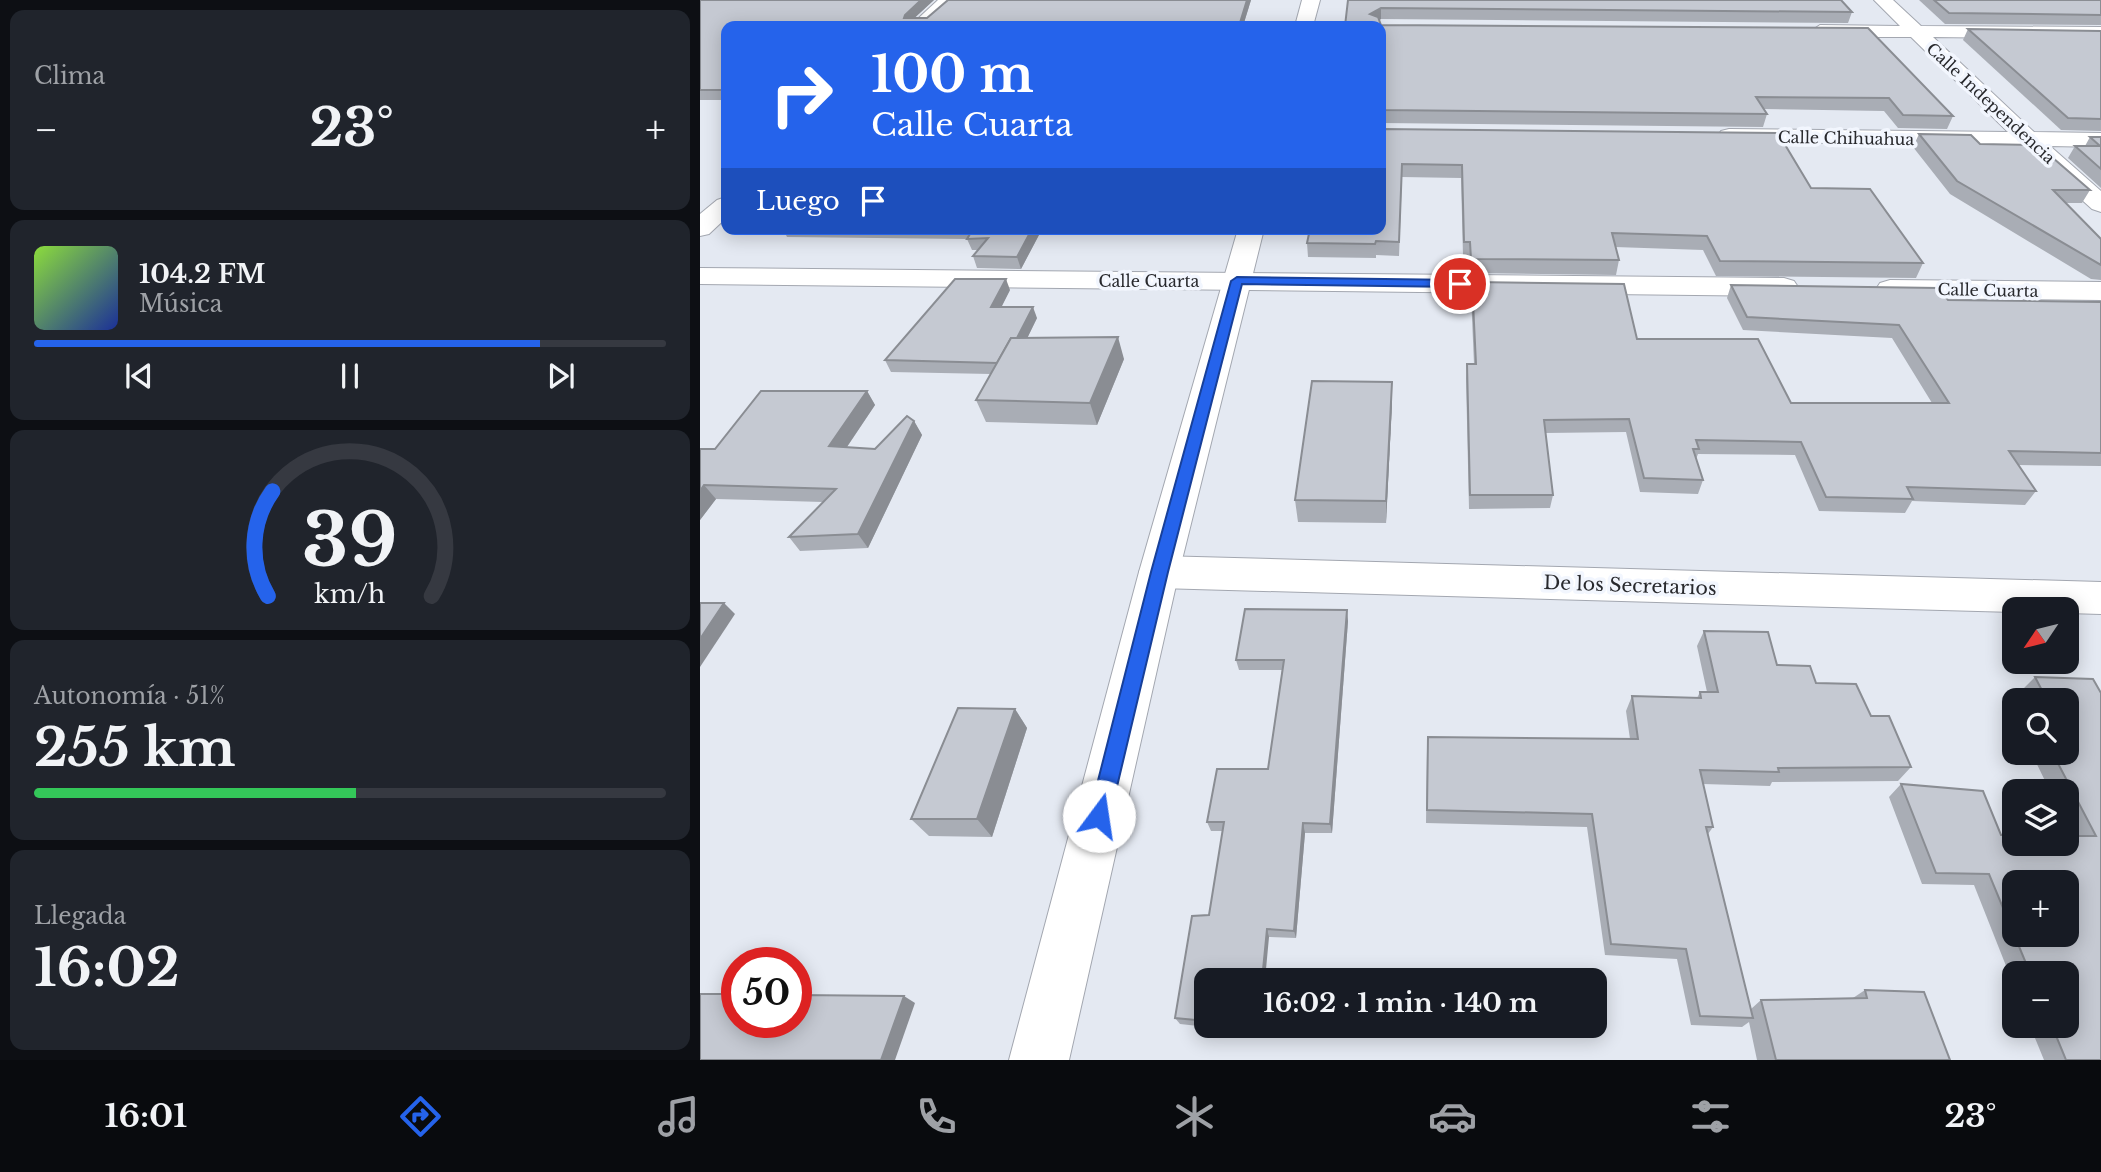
<!DOCTYPE html>
<html lang="es">
<head>
<meta charset="utf-8">
<style>
  :root { --surface:#171b24; --page:#20242c; --text:#f1f3f6; --muted:#9ea1a6; --line:#363941; --accent:#2563eb }
  body { margin:0; font-family:"Libre Baskerville",serif; background:var(--page); color:var(--text); height:100vh; display:flex; flex-direction:column; font-size:26px; white-space:nowrap }
  * { box-sizing:border-box; margin:0 }
  p { font-size:23px; color:var(--muted) }
  .icon { flex:none; width:38px; height:38px; fill:none; stroke:currentColor; stroke-width:2; stroke-linecap:round; stroke-linejoin:round }
  .map { position:relative; flex:1; overflow:hidden }
  .drawer { display:flex; flex-direction:column; gap:10px; padding:10px; background:#0d0f14; width:700px }
  .drawer>* { flex:none }
  .banner { position:absolute; left:21px; top:21px; width:665px; height:214px; border-radius:14px; box-shadow:0 4px 18px #0003; background:#2563eb; color:#fff; overflow:hidden }
  .needle { width:46px; rotate:235deg }
  .buttons { position:absolute; left:1302px; top:597px; display:grid; gap:14px }
  .buttons a { display:grid; place-items:center; width:77px; height:77px; border-radius:14px; background:var(--surface); box-shadow:0 4px 18px #0003; font-size:35px }
  .speed { position:absolute; left:21px; top:947px; display:flex; gap:14px; font-size:35px; font-weight:700; text-align:center }
  .speed>* { display:grid; place-content:center; width:91px; height:91px; border-radius:50%; background:var(--surface); box-shadow:0 4px 18px #0003; line-height:1 }
  .speed .limit { border:10px solid #d22; background:#fff; color:#111 }
  .pin { position:absolute; display:grid; place-items:center; width:60px; height:60px; color:#fff; margin:-30px; border:4px solid #fff; border-radius:50%; box-shadow:0 2px 7px #0007 }
  .me { position:absolute; width:77px; margin:-38px; rotate:14deg; stroke-linejoin:round; filter:drop-shadow(0 0 5px #0008) }
  .turn { display:flex; align-items:center; gap:24px; height:147px; padding:0 35px; font-size:32px }
  .turn .icon { width:91px; height:91px; stroke-width:2.5 }
  .turn b { display:block; font-size:49px; line-height:60px }
  .then { display:flex; align-items:center; height:66px; padding:0 35px; background:#0003; gap:14px; font-size:26px }
  .big { font-size:52px; font-weight:800; line-height:1.1 }
  .drawer .tile { flex:1; display:flex; flex-direction:column; justify-content:center; gap:10px; min-width:0; padding:0 24px; border-radius:14px; background:var(--page) }
  .drawer .dial { align-items:center; gap:0 }
  .dial svg { height:182px; overflow:visible; fill:none; stroke:var(--line); stroke-width:7; stroke-linecap:round; text-anchor:middle }
  .dial text { fill:var(--text); stroke:none }
  .song { display:flex; align-items:center; gap:21px }
  .cover { width:84px; height:84px; border-radius:10px; background:linear-gradient(135deg,hsl(90 70% 55%),hsl(230 70% 35%)) }
  .played { height:7px; border-radius:4px; background:linear-gradient(90deg,var(--accent) 80%,var(--line) 80%) }
  .keys { display:flex; justify-content:space-around; direction:ltr }
  .heat { display:flex; justify-content:space-between; align-items:center; font-size:38px; direction:ltr }
  .charge { height:10px; border-radius:5px; background:linear-gradient(90deg,#34c759 51%,var(--line) 0) }
  .trip { position:absolute; left:494px; top:968px; width:413px; height:70px; border-radius:14px; background:var(--surface); box-shadow:0 4px 18px #0003; font-weight:800; line-height:70px; text-align:center }
  .dock { display:flex; height:112px; justify-content:space-around; align-items:center; background:#090b0e; color:var(--muted) }
  .dock .icon { width:49px; height:49px }
  .dock .current { color:var(--accent) }
  .dock b { font-size:32px; color:var(--text) }
  main { display:flex; flex:1; min-height:0 }
  .map>svg:first-child { display:block }
</style>
</head>
<body>
<main>
<section class="drawer">
<div class="tile"><p>Clima</p>
<div class="heat"><a>−</a><b class="big">23°</b><a>+</a></div>
</div>
<div class="tile">
<div class="song"><i class="cover"></i><div><b>104.2 FM</b><p>Música</p></div></div>
<div class="played"></div>
<div class="keys"><svg class="icon" aria-label="previous" viewBox="0 0 24 24"><path d="M18 5L8 12l10 7zM5 5v14"/></svg><svg class="icon" aria-label="pause" viewBox="0 0 24 24"><path d="M8 5v14M16 5v14"/></svg><svg class="icon" aria-label="next" viewBox="0 0 24 24"><path d="M6 5l10 7-10 7zM19 5v14"/></svg></div>
</div>
<div class="tile dial"><svg viewBox="0 0 100 80">
<path d="M14 69A42 42 0 1 1 86 69"/>
<path d="M14 69A42 42 0 0 1 16 23" stroke="#2563eb"/>
<text x="50" y="56" font-size="32" font-weight="700">39</text>
<text x="50" y="72" font-size="11">km/h</text>
</svg></div>
<div class="tile"><p>Autonomía · 51%</p><b class="big">255 km</b><div class="charge"></div></div>
<div class="tile"><p>Llegada</p><b class="big">16:02</b></div>
</section>
<div class="map">
<svg width="1401" height="1060" viewBox="0 0 1401 1060">
  <rect width="100%" height="100%" fill="#e4e9f2"/>
  <g fill="none" stroke-linecap="round" stroke-linejoin="round">
    <!-- minor casing -->
    <g stroke="#a3a7b0" stroke-width="2">
      <g id="minor">
        <polygon points="238,0 257,0 229,26 210,26"/>
        <polygon points="1174,0 1193,0 1221,26 1401,27 1401,39 1233,37 1334,132 1401,133 1401,147 1350,146 1401,191 1401,212 1392,209 1322,146 1021,141 1018,136 1021,131 1029,129 1308,132 1211,37 1120,37 1111,31 1120,25 1200,26"/>
        <polygon points="26,197 26,218 9,234 0,236 0,214 17,200"/>
        <polygon points="0,268 1084,278 1094,281 1098,287 1094,293 1084,296 0,284"/>
        <polygon points="1190,280 1401,282 1401,300 1190,298 1180,295 1176,289 1180,283"/>
        <polygon points="459,556 1401,582 1401,614 1367,613 1367,609 1314,609 1314,612 459,588 445,583 439,572 445,561"/>
      </g>
    </g>
    <!-- major casing -->
    <g stroke="#a3a7b0" stroke-width="2">
      <g id="major">
        <polygon points="602,0 620,0 613,26 595,26"/>
        <polygon points="538,229 564,229 479,572 369,1060 309,1060 439,572"/>
      </g>
    </g>
    <!-- minor -->
    <use href="#minor" fill="#fff" fill-rule="evenodd"/>
    <!-- major -->
    <use href="#major" fill="#fff" fill-rule="evenodd"/>
  </g>
  <!-- wall -->
  <g fill="#a9adb5">
    <polygon points="0,0 234,0 214,18 227,18 248,0 551,0 543,26 26,26 26,100 0,100"/>
    <polygon points="648,0 1152,12 1148,23 681,19 679,20 681,25 1168,28 1253,116 1247,129 1198,128 1184,111 1064,109 1067,114 1063,127 681,123 681,26"/>
    <polygon points="1219,0 1401,0 1401,25 1245,24"/>
    <polygon points="1268,29 1401,31 1401,131 1361,130 1263,40"/>
    <polygon points="681,129 1111,188 1223,263 1216,278 1016,276 1003,250 915,247 919,260 916,275 770,273 769,256 763,256 761,178 702,177 699,256 676,255 676,258 608,257 607,243"/>
    <polygon points="1219,134 1280,144 1390,190 1382,203 1366,203 1401,239 1401,280 1391,279 1250,194 1213,147"/>
    <polygon points="1390,137 1401,137 1401,188 1368,158 1375,146 1385,146"/>
    <polygon points="83,229 466,229 465,232 340,233 321,269 277,268 273,256 278,250 272,250 267,239 87,237"/>
    <polygon points="772,282 937,339 1091,403 1232,403 1192,338 1043,330 1027,298 1031,285 1248,300 1401,302 1401,466 1318,465 1336,491 1325,505 1212,501 1205,513 1119,511 1095,455 998,454 996,459 1003,480 998,494 940,492 926,432 845,433 853,495 850,508 769,509 766,378 767,364 774,364 771,295"/>
    <polygon points="310,290 301,307 337,318 327,338 424,359 397,425 286,422 276,400 291,374 191,372 185,360"/>
    <polygon points="692,382 692,404 686,523 598,522 595,500"/>
    <polygon points="167,391 175,405 147,447 175,449 214,421 222,435 168,548 100,551 89,537 123,502 16,499 0,520 0,449 15,449"/>
    <polygon points="648,621 632,833 605,833 596,938 569,937 506,980 506,1026 555,1026 554,1032 480,1024 475,1018 509,915 523,831 511,831 507,822 568,769 582,670 539,670 536,660"/>
    <polygon points="1004,631 1116,683 1171,716 1211,767 1198,781 1072,782 1070,786 1003,784 1013,827 1008,834 1051,1009 1061,1000 1153,998 1165,990 1250,1060 1057,1060 1049,1022 1042,1027 991,1025 977,959 905,955 887,827 726,823 727,751 930,739 926,711 932,696 997,698 1000,692 1007,692 997,646"/>
    <polygon points="1335,677 1393,679 1401,1060 1344,1060 1330,1026 1367,1026 1367,973 1314,973 1314,986 1274,885 1222,884 1189,797 1201,784 1301,835 1373,836 1367,823 1367,791 1350,791 1331,752 1367,752 1367,700 1326,700 1321,691"/>
    <polygon points="315,709 327,728 292,837 229,836 211,819"/>
  </g>
  <!-- shaded-wall -->
  <g fill="#8a8d93">
    <polygon points="221,0 234,0 208,24 204,18 205,15"/>
    <polygon points="547,0 551,0 543,26 539,26"/>
    <polygon points="681,8 681,19 670,25 670,14"/>
    <polygon points="332,229 339,229 340,233 321,269 317,257"/>
    <polygon points="306,279 310,290 296,318 291,307"/>
    <polygon points="333,307 337,318 310,374 305,363"/>
    <polygon points="418,337 424,359 397,425 390,403"/>
    <polygon points="692,382 692,404 686,523 686,501"/>
    <polygon points="167,391 175,405 138,460 129,446"/>
    <polygon points="214,421 222,435 168,548 158,534"/>
    <polygon points="4,485 16,499 0,520 0,491"/>
    <polygon points="24,603 35,614 0,667 0,639"/>
    <polygon points="647,610 648,621 632,833 630,824"/>
    <polygon points="315,709 327,728 292,837 277,819"/>
    <polygon points="603,823 605,833 596,938 594,931"/>
    <polygon points="567,929 569,937 565,980 562,980"/>
    <polygon points="204,996 215,1003 195,1060 181,1060"/>
  </g>
  <!-- building -->
  <g fill="#c5c9d2" stroke="#8a8d93" stroke-width="2" fill-rule="evenodd">
    <polygon points="0,0 221,0 205,15 204,18 227,18 248,0 547,0 539,26 26,26 26,90 0,90"/>
    <polygon points="648,0 1141,0 1152,12 681,8 670,14 678,17 681,25 1168,28 1253,116 1203,115 1189,98 1056,97 1067,114 681,110 681,26 645,26"/>
    <polygon points="1234,0 1401,0 1401,15 1249,13"/>
    <polygon points="1268,29 1401,31 1401,119 1368,118"/>
    <polygon points="681,129 1078,133 1111,188 1170,189 1223,263 1020,261 1007,236 912,233 919,260 771,259 770,242 764,242 762,165 702,164 699,242 676,241 675,244 607,243 610,229 681,229"/>
    <polygon points="1219,134 1271,135 1280,144 1338,145 1390,190 1353,190 1401,239 1401,265 1257,181"/>
    <polygon points="1390,137 1401,137 1401,169 1375,146 1400,146"/>
    <polygon points="273,229 332,229 317,257 273,256 288,238 267,239"/>
    <polygon points="255,279 306,279 291,307 333,307 317,338 311,338 297,363 185,360"/>
    <polygon points="772,282 924,284 937,339 1058,339 1091,403 1249,403 1199,325 1047,317 1031,285 1239,288 1248,300 1401,302 1401,453 1309,451 1336,491 1207,487 1213,499 1126,497 1101,442 996,440 999,449 993,449 1003,480 944,478 929,419 844,420 853,495 770,495 767,364 776,364"/>
    <polygon points="418,337 390,403 276,400 311,338"/>
    <polygon points="612,381 692,382 686,501 595,500"/>
    <polygon points="61,391 167,391 129,446 175,449 207,416 214,421 158,534 89,537 136,489 4,485 0,491 0,449 15,449"/>
    <polygon points="0,603 24,603 0,639"/>
    <polygon points="545,609 647,610 630,824 603,823 594,931 567,929 562,980 506,980 506,1021 475,1018 492,916 509,915 524,822 507,822 517,769 568,769 584,660 536,660"/>
    <polygon points="1004,631 1068,632 1077,665 1110,666 1116,683 1156,684 1171,716 1189,716 1211,767 1078,768 1079,772 1000,770 1013,827 1006,827 1053,1018 1000,1016 986,949 911,944 892,814 727,810 728,737 938,739 932,696 1001,698 1000,692 1018,692"/>
    <path d="M1335 677 1393 679 1401 693V1060H1366L1352 1026H1367V973H1330L1289 874 1236 873 1201 784 1283 791 1301 835H1314V844H1367V836H1396L1352 752H1367V700H1347ZM1314 882H1367V934H1314Z"/>
    <polygon points="258,708 315,709 277,819 211,819"/>
    <polygon points="1165,990 1224,992 1250,1060 1076,1060 1061,1000 1167,998"/>
    <polygon points="0,994 37,994 37,1022 96,1022 96,995 204,996 181,1060 0,1060"/>
  </g>
  <!-- route -->
  <polygon fill="#2563eb" stroke="#184099" stroke-width="2" points="537,277 760,280 766,284 760,287 542,284 468,572 410,816 406,823 399,826 392,823 389,816 451,572 531,281"/>
  <g text-anchor="middle" stroke-width="7" stroke-linejoin="round" paint-order="stroke">
    <!-- far-street labels -->
    <g font-size="16" fill="#28292d" stroke="#f2f6fe">
      <text transform="translate(1291 103) rotate(43)" y="6">Calle Independencia</text>
      <text transform="translate(1146 138) rotate(1)" y="6">Calle Chihuahua</text>
      <text x="449" y="287">Calle Cuarta</text>
      <text transform="translate(1288 290) rotate(1)" y="6">Calle Cuarta</text>
    </g>
    <!-- street labels -->
    <g font-size="19" fill="#28292d" stroke="#f2f6fe">
      <text transform="translate(930 585) rotate(2)" y="7">De los Secretarios</text>
    </g>
  </g>
</svg>
<div class="buttons">
<a><svg class="needle" viewBox="-14 -14 28 28"><path d="M0-13l5 13h-10z" fill="#e53935"/><path d="M0 13l5-13h-10z" fill="#9ea1a6"/></svg></a>
<a><svg class="icon" aria-label="search" viewBox="0 0 24 24"><circle cx="10" cy="10" r="6"/><path d="M15 15l6 6"/></svg></a>
<a><svg class="icon" aria-label="layers" viewBox="0 0 24 24"><path d="M12 4l9 5-9 5-9-5zM3 14l9 5 9-5"/></svg></a>
<a>+</a>
<a>−</a>
</div>
<div class="speed"><div class="limit">50</div></div>
<div class="pin" style="left:760px;top:284px;background:#d93025"><svg class="icon" aria-label="arrive" viewBox="0 0 24 24"><path d="M6 21V4h12l-3 4 3 4H6"/></svg></div>
<svg class="me" style="left:399px;top:816px" viewBox="-20 -20 40 40"><circle r="19" fill="#fff"/><path d="M0-13L10 11 0 6-10 11z" fill="#2563eb"/></svg>
<div class="trip">16:02 · 1 min · 140 m</div>
<div class="banner">
<div class="turn"><svg class="icon" aria-label="right" viewBox="0 0 24 24"><path d="M7 20v-9h11M14 6l5 5-5 5"/></svg><div><b>100 m</b>Calle Cuarta</div></div>
<div class="then">Luego<svg class="icon" aria-label="arrive" viewBox="0 0 24 24"><path d="M6 21V4h12l-3 4 3 4H6"/></svg></div>
</div>
</div>
</main>
<nav class="dock">
<b>16:01</b>
<svg class="icon current" aria-label="directions" viewBox="0 0 24 24"><path d="M12 3l9 9-9 9-9-9zM9 14v-3h6M13 9l2 2-2 2"/></svg>
<svg class="icon" aria-label="music" viewBox="0 0 24 24"><path d="M9 18V5l10-2v13"/><circle cx="6" cy="18" r="3"/><circle cx="16" cy="16" r="3"/></svg>
<svg class="icon" aria-label="phone" viewBox="0 0 24 24"><path d="M5 4h4l2 5-3 2q2 4 5 5l2-3 5 2v4C11 20 4 13 5 4z"/></svg>
<svg class="icon" aria-label="climate" viewBox="0 0 24 24"><path d="M12 3v18M4 7l16 10M4 17L20 7"/></svg>
<svg class="icon" aria-label="car" viewBox="0 0 24 24"><path d="M5 17H2v-5l4-1 3-4h7l3 4 3 1v5h-3M9 17h6M6 11h13"/><circle cx="7" cy="17" r="2"/><circle cx="17" cy="17" r="2"/></svg>
<svg class="icon" aria-label="filters" viewBox="0 0 24 24"><path d="M4 7h16M4 17h16"/><circle cx="9" cy="7" r="2"/><circle cx="15" cy="17" r="2"/></svg>
<b>23°</b>
</nav>
</body>
</html>
